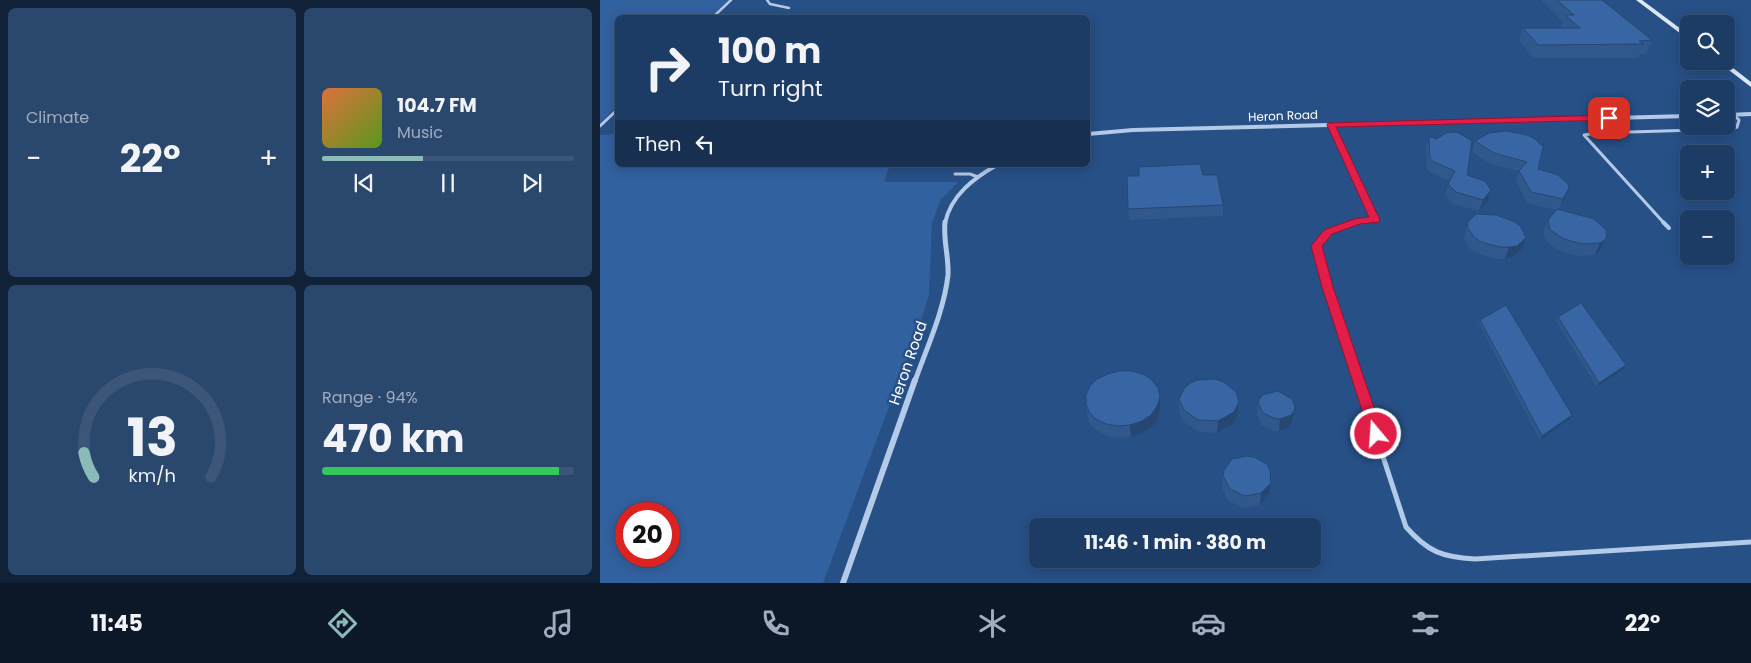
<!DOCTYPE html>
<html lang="en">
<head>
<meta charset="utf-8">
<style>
  :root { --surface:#1d3c65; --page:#2a476e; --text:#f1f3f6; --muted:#a0adbf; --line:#3b5679; --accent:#8bbbb9 }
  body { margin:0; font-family:Poppins,sans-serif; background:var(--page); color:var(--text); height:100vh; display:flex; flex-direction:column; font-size:19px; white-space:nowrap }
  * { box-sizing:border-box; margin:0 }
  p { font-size:16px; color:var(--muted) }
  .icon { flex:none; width:28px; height:28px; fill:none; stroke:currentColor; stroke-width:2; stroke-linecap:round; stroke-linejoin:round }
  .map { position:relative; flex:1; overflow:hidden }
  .side { display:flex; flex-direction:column; gap:8px; padding:8px; background:#102138; width:600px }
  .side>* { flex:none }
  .banner { position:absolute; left:15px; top:15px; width:475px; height:152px; border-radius:8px; box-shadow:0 2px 12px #0003,0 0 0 1px var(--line); background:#1d3c65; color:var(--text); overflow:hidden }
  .controls { position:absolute; left:1080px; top:15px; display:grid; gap:10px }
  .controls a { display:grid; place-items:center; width:55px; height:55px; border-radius:8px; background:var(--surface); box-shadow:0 2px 12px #0003,0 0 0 1px var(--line); font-size:25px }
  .speed { position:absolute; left:15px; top:502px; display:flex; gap:10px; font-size:25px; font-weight:700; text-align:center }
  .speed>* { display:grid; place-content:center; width:65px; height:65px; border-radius:50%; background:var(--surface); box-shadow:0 2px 12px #0003,0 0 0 1px var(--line); line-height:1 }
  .speed .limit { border:8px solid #d22; background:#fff; color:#111 }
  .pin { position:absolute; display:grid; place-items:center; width:42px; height:42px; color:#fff; margin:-21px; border-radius:10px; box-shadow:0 2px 8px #0006 }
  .me { position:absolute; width:55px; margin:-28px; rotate:342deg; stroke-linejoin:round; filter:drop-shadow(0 0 4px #0008) }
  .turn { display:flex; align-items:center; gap:18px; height:105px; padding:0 20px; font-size:22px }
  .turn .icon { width:65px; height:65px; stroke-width:2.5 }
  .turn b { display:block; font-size:35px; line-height:42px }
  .then { display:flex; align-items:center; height:48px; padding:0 20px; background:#0003; gap:10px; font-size:19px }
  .big { font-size:38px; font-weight:700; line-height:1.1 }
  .side .tile { flex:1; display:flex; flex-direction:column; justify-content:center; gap:8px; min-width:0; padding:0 18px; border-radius:8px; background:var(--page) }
  .side .dial { align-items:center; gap:0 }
  .dial svg { height:130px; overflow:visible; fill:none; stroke:var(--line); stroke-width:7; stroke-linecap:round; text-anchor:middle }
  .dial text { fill:var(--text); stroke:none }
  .song { display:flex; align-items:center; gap:15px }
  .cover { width:60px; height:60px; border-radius:8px; background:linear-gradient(135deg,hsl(20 70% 55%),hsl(90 70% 35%)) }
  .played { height:5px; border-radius:2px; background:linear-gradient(90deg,var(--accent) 40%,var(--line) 40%) }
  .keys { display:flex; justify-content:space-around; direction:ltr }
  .heat { display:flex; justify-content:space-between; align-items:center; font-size:28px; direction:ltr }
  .charge { height:8px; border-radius:4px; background:linear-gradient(90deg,#34c759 94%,var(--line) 0) }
  .side .tiles { flex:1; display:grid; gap:8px; grid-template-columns:repeat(2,1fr) }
  .trip { position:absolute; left:429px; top:518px; width:292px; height:50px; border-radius:8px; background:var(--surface); box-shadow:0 2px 12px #0003,0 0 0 1px var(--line); font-weight:700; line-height:50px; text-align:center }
  .tabs { display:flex; height:80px; justify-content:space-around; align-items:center; background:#0c1828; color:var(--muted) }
  .tabs .icon { width:35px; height:35px }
  .tabs .selected { color:var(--accent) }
  .tabs b { font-size:22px; color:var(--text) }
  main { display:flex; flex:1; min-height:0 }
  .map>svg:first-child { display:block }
</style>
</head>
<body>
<main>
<section class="side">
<div class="tiles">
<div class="tile"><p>Climate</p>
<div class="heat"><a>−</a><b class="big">22°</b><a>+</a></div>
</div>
<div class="tile">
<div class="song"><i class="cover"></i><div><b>104.7 FM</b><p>Music</p></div></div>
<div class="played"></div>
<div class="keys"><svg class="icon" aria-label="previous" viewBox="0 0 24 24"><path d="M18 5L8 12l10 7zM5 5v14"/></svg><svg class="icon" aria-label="pause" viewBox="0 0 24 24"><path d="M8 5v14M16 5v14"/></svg><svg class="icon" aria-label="next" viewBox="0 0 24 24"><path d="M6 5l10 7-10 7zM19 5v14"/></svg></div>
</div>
<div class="tile dial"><svg viewBox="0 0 100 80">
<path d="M14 69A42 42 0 1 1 86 69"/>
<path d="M14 69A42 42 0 0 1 8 54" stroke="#8bbbb9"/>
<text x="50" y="56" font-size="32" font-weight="700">13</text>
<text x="50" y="72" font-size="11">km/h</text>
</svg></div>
<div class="tile"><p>Range · 94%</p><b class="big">470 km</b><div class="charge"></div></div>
</div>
</section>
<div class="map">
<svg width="1151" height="583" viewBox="0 0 1151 583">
  <rect width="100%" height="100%" fill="#275087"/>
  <!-- green -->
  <g fill="#32619f" fill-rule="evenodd">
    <polygon points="0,0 129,0 111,17 18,18 17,106 0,123"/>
    <path d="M17 134 18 165H290L284 182H358L340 201 332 223 329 295 321 321 223 583H0V135ZM26 514H69V556H26Z"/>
  </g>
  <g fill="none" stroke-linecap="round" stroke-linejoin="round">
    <!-- lane-far3 -->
    <g stroke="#b3cae8" stroke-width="2.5">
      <polyline points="167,0 170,4 189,8"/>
      <polyline points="112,18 131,0"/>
    </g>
    <!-- lane-far2 -->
    <g stroke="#b3cae8" stroke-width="3">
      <polyline points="731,125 775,219 753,223"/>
      <polyline points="0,126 18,109"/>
      <polyline points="355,174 370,174 378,177"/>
      <polyline points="1064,223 984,135 996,133 1131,129 1137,127 1139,120 1134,115"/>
    </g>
    <!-- lane-far1 -->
    <g stroke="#b3cae8" stroke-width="4">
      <polyline points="756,222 728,232 717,246 728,287 759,381"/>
      <polyline points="1063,222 1069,228"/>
    </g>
    <!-- lane -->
    <path stroke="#b3cae8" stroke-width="5" d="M758 380 806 527C828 552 842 557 875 559L1151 542"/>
    <!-- street-far2 -->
    <g stroke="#b3cae8" stroke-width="4">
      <polyline points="1126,115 1151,114"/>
      <polyline points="488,134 533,130 1089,116"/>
      <path d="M345 223C351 195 374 178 397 165"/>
    </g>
    <!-- street-far1 -->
    <path stroke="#b3cae8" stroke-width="5" d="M315 381C327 347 344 311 348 275 349 257 343 240 345 222"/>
    <!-- street -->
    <polyline stroke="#b3cae8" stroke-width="6" points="243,583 315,380"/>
    <!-- secondary -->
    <g fill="#dde8f7" fill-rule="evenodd">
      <polygon points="1036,0 1042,0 1089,35 1089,40"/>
      <polygon points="1117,61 1124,61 1151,82 1151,87"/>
    </g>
  </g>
  <!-- wall -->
  <g fill="#30588d">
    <polygon points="941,0 1002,0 1052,40 1046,54 1040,54 1038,58 934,58 919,41 923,28 961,28 963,22"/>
    <polygon points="889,133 938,169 969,188 965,199 959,209 1006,230 1000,251 995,255 978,256 959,251 946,241 943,231 948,220 956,210 927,203 916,182 919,171 891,164 872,152 875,141"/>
    <polygon points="829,136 867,175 891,190 888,201 879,211 853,204 845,195 849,181 830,172 827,169 826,146"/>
    <polygon points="603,175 623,205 623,216 529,220 527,176"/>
    <polygon points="868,222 922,249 913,257 905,259 896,259 878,253 870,249 864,239"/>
    <polygon points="958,317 1024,369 997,387 956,321"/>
    <polygon points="880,320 970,419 940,440 879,324"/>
    <polygon points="560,397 560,409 558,419 552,427 542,433 531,437 519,438 507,436 498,431 490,424 487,416 486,404"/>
    <polygon points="579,399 639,402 638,415 633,424 617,433 598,432 584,422 579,412"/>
    <polygon points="658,402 695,407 693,419 692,423 689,427 679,431 672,431 661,425 657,414"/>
    <polygon points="624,470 671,483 669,495 660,505 644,508 629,501 622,488"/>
  </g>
  <!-- shaded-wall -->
  <g fill="#274773">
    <polygon points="969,188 965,199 959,210 963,199"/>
    <polygon points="891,190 888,201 879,211 883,200"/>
    <polygon points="1007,235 1000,251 995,255 1000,243"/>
    <polygon points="926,238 922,249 913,257 905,259 909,247"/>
    <polygon points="1026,365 1024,369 997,387 999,383"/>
    <polygon points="560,397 560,409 558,419 552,427 542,433 531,437 530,425"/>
    <polygon points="639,402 638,415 633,424 617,433 618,421"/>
    <polygon points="695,407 692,423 689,427 679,431 680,419"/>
    <polygon points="972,415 970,419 940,440 942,436"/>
    <polygon points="671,483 669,495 660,505 661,493"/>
  </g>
  <!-- building -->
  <g fill="#3866a4" stroke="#274773">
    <polygon points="957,0 1002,0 1052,40 1039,41 1044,44 938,45 923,28 980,28 965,15 974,15"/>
    <polygon points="907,131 927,135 935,139 942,146 944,143 938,169 958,175 968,184 969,188 963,199 931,192 919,171 927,162 894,153 875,141 889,133"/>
    <polygon points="857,132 872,141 867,175 885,181 891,190 883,200 856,192 848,184 855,171 832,161 830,158 829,136 836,139 846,133"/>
    <polygon points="600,164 603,175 617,175 623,205 528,209 527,176 539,176 539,167"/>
    <polygon points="957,209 994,219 1006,230 1007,235 1005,240 1000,243 983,244 964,239 950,230 948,220"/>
    <polygon points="876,214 896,215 915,222 921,227 926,238 917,246 909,247 900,247 881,242 874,237 867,227 868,222"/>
    <polygon points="981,303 1026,365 999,383 958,317"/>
    <polygon points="906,305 972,415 942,436 880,320"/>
    <polygon points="519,371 531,371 543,374 552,380 558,388 560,397 557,406 551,415 542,421 530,425 518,426 506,424 496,419 489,412 486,404 486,395 490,386 497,379 508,374"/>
    <polygon points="615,379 624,382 636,392 639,402 634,412 618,421 598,420 584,410 579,399 584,389 590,383 597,380"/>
    <polygon points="678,391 692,399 695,407 694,411 691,415 680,419 674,418 663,413 658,402 662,395"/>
    <polygon points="647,456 654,457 667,464 670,470 671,483 661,493 645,496 630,489 623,476 624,470 632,459"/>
  </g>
  <!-- route -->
  <polygon fill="#e11d48" stroke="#92132f" points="1009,115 1012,116 1012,120 736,127 780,220 779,222 760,224 732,234 722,246 733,287 783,434 781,438 776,440 771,438 722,287 711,246 724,230 754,219 769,217 727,125 728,123"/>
  <g text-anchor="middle" stroke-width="5" stroke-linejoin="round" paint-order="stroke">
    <!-- far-street labels -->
    <g font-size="12" fill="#fff" stroke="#275087">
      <text transform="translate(683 116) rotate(-2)" y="4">Heron Road</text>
    </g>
    <!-- street labels -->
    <g font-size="15" fill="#fff" stroke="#275087">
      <text transform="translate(308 363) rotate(-71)" y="5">Heron Road</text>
    </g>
  </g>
</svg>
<div class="controls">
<a><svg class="icon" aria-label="search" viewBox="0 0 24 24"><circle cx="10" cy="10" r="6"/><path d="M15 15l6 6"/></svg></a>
<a><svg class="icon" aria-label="layers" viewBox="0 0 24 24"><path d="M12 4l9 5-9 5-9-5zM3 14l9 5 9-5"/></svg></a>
<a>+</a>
<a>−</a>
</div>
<div class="speed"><div class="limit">20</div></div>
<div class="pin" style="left:1009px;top:118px;background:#d93025"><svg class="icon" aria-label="arrive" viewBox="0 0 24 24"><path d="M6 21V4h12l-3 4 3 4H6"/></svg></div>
<svg class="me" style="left:776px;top:434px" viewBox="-20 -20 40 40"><circle r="17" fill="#e11d48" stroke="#fff" stroke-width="3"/><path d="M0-11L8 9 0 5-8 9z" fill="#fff"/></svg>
<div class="trip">11:46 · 1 min · 380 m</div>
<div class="banner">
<div class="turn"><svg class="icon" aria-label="right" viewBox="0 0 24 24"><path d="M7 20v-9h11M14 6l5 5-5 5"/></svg><div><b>100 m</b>Turn right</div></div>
<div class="then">Then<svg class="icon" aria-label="left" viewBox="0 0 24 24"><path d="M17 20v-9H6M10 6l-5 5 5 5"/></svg></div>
</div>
</div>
</main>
<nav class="tabs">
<b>11:45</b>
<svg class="icon selected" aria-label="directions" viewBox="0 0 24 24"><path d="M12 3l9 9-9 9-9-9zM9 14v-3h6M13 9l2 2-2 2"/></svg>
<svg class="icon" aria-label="music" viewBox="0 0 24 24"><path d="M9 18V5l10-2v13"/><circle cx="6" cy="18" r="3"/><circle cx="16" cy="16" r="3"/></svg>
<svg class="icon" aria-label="phone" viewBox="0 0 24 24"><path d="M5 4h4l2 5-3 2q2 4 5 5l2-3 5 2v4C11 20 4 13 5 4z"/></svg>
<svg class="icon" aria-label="climate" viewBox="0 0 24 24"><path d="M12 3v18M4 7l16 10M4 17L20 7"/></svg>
<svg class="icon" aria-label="car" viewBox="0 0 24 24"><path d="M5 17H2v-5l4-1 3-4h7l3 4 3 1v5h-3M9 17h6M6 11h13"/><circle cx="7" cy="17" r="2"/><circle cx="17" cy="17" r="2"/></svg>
<svg class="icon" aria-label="filters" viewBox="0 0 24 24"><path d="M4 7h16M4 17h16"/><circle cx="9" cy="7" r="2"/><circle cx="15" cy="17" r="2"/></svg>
<b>22°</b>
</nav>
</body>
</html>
